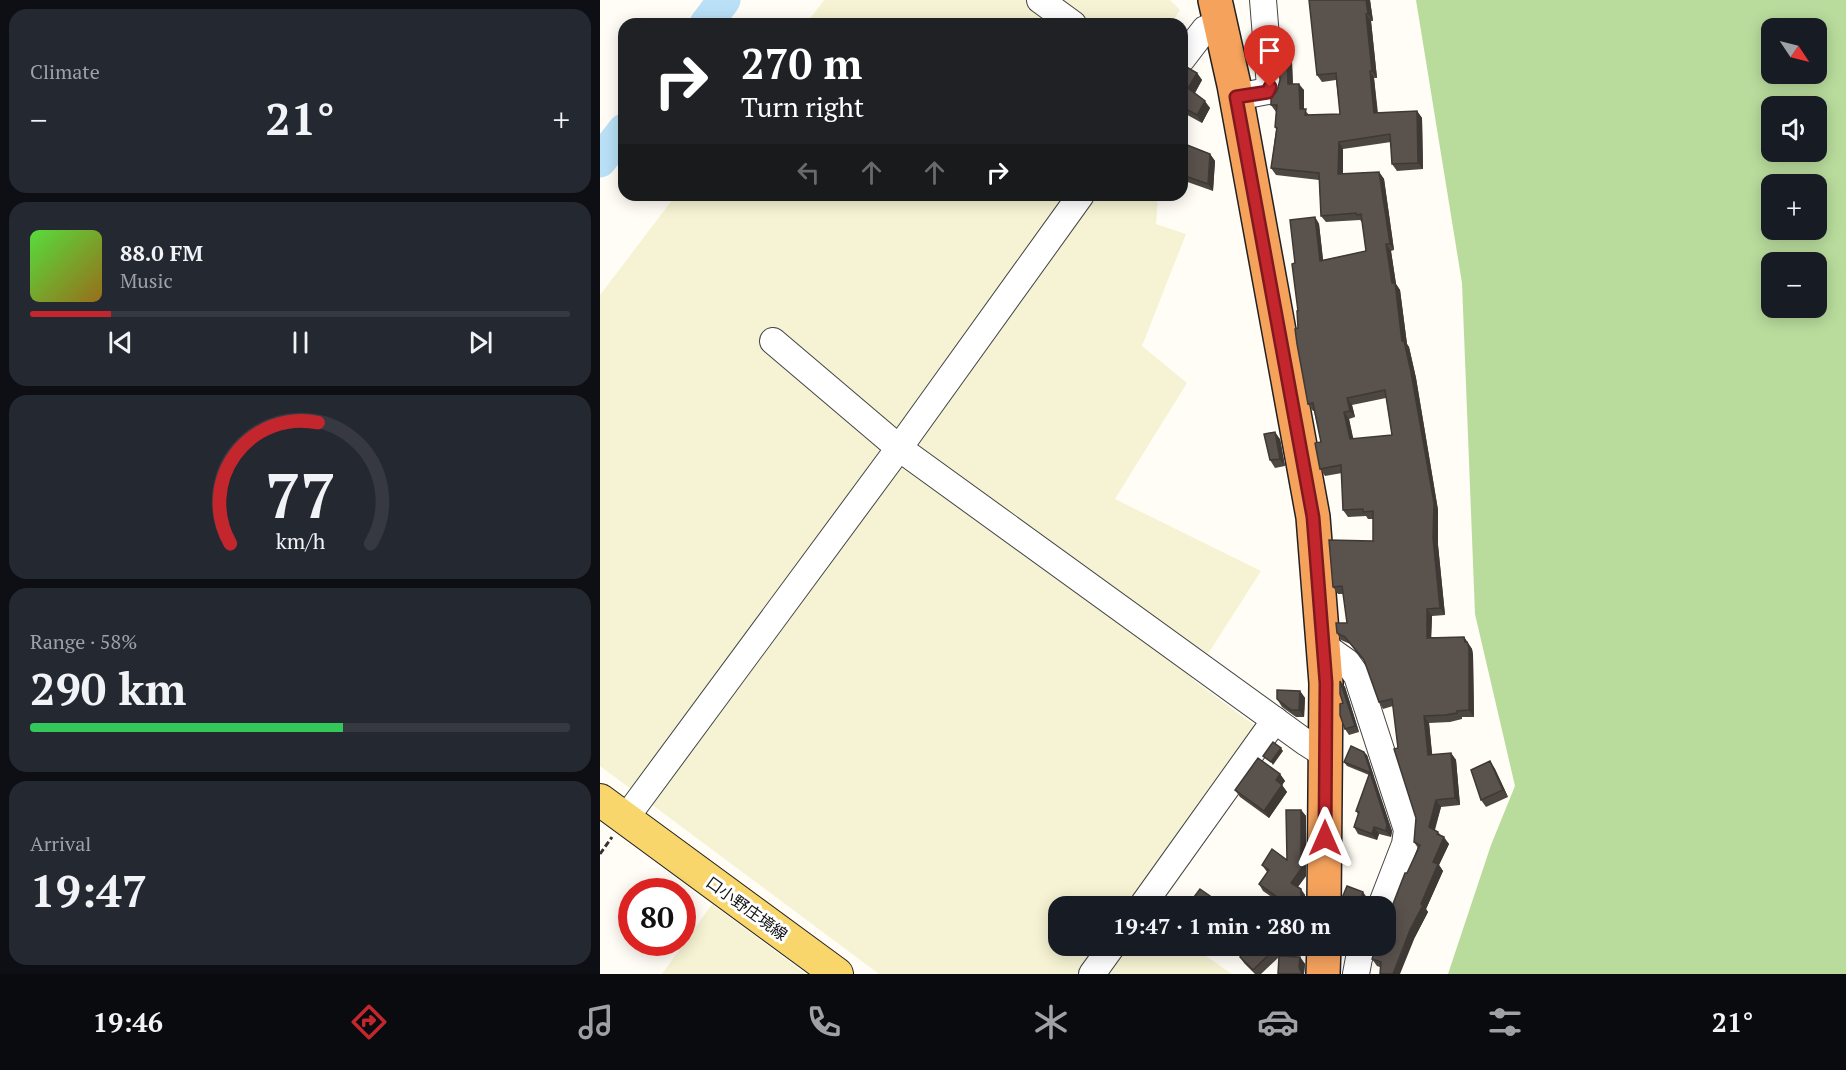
<!DOCTYPE html>
<html lang="en">
<head>
<meta charset="utf-8">
<style>
  :root { --surface:#171b24; --page:#242831; --text:#f1f3f6; --muted:#9ea1a6; --line:#363941; --accent:#c4262e }
  body { margin:0; font-family:"PT Serif","Noto Sans JP",serif; background:var(--page); color:var(--text); height:100vh; display:flex; flex-direction:column; font-size:22px; white-space:nowrap }
  * { box-sizing:border-box; margin:0 }
  p { font-size:20px; color:var(--muted) }
  .icon { flex:none; width:33px; height:33px; fill:none; stroke:currentColor; stroke-width:2; stroke-linecap:round; stroke-linejoin:round }
  .map { position:relative; flex:1; overflow:hidden }
  .panel { display:flex; flex-direction:column; gap:9px; padding:9px; background:#0d0f14; width:600px }
  .panel>* { flex:none }
  .hud { position:absolute; left:18px; top:18px; width:570px; height:183px; border-radius:18px; box-shadow:0 3px 15px #0003; background:#202124; color:#fff; overflow:hidden }
  .needle { width:39px; rotate:125deg }
  .buttons { position:absolute; left:1161px; top:18px; display:grid; gap:12px }
  .buttons a { display:grid; place-items:center; width:66px; height:66px; border-radius:12px; background:var(--surface); box-shadow:0 3px 15px #0003; font-size:30px }
  .speed { position:absolute; left:18px; top:878px; display:flex; gap:12px; font-size:30px; font-weight:700; text-align:center }
  .speed>* { display:grid; place-content:center; width:78px; height:78px; border-radius:50%; background:var(--surface); box-shadow:0 3px 15px #0003; line-height:1 }
  .speed .limit { border:9px solid #d22; background:#fff; color:#111 }
  .pin { position:absolute; display:grid; place-items:center; width:51px; height:51px; color:#fff; margin:-62px -26px; border-radius:50% 50% 50% 0; rotate:-45deg; box-shadow:0 0 6px #0007 }
  .pin .icon { rotate:45deg }
  .me { position:absolute; width:66px; margin:-33px; rotate:0deg; stroke-linejoin:round; filter:drop-shadow(0 0 4px #0008) }
  .turn { display:flex; align-items:center; gap:21px; height:126px; padding:0 24px; font-size:27px }
  .turn .icon { width:78px; height:78px; stroke-width:2.5 }
  .turn b { display:block; font-size:42px; line-height:51px }
  .lanes { display:flex; align-items:center; height:57px; padding:0 24px; background:#0003; justify-content:center; gap:30px; direction:ltr }
  .lanes .off { opacity:.35 }
  .big { font-size:45px; font-weight:600; line-height:1.1 }
  .panel .tile { flex:1; display:flex; flex-direction:column; justify-content:center; gap:9px; min-width:0; padding:0 21px; border-radius:18px; background:var(--page) }
  .panel .dial { align-items:center; gap:0 }
  .dial svg { height:156px; overflow:visible; fill:none; stroke:var(--line); stroke-width:7; stroke-linecap:round; text-anchor:middle }
  .dial text { fill:var(--text); stroke:none }
  .song { display:flex; align-items:center; gap:18px }
  .cover { width:72px; height:72px; border-radius:9px; background:linear-gradient(135deg,hsl(110 70% 55%),hsl(40 70% 35%)) }
  .played { height:6px; border-radius:3px; background:linear-gradient(90deg,var(--accent) 15%,var(--line) 15%) }
  .keys { display:flex; justify-content:space-around; direction:ltr }
  .heat { display:flex; justify-content:space-between; align-items:center; font-size:33px; direction:ltr }
  .charge { height:9px; border-radius:4px; background:linear-gradient(90deg,#34c759 58%,var(--line) 0) }
  .trip { position:absolute; left:448px; top:896px; width:348px; height:60px; border-radius:18px; background:var(--surface); box-shadow:0 3px 15px #0003; font-weight:600; line-height:60px; text-align:center }
  .tab-bar { display:flex; height:96px; justify-content:space-around; align-items:center; background:#090b0e; color:var(--muted) }
  .tab-bar .icon { width:42px; height:42px }
  .tab-bar .active { color:var(--accent) }
  .tab-bar b { font-size:27px; color:var(--text) }
  main { display:flex; flex:1; min-height:0 }
  .map>svg:first-child { display:block }
</style>
</head>
<body>
<main>
<section class="panel">
<div class="tile"><p>Climate</p>
<div class="heat"><a>−</a><b class="big">21°</b><a>+</a></div>
</div>
<div class="tile">
<div class="song"><i class="cover"></i><div><b>88.0 FM</b><p>Music</p></div></div>
<div class="played"></div>
<div class="keys"><svg class="icon" aria-label="previous" viewBox="0 0 24 24"><path d="M18 5L8 12l10 7zM5 5v14"/></svg><svg class="icon" aria-label="pause" viewBox="0 0 24 24"><path d="M8 5v14M16 5v14"/></svg><svg class="icon" aria-label="next" viewBox="0 0 24 24"><path d="M6 5l10 7-10 7zM19 5v14"/></svg></div>
</div>
<div class="tile dial"><svg viewBox="0 0 100 80">
<path d="M14 69A42 42 0 1 1 86 69"/>
<path d="M14 69A42 42 0 0 1 59 7" stroke="#c4262e"/>
<text x="50" y="56" font-size="32" font-weight="700">77</text>
<text x="50" y="72" font-size="11">km/h</text>
</svg></div>
<div class="tile"><p>Range · 58%</p><b class="big">290 km</b><div class="charge"></div></div>
<div class="tile"><p>Arrival</p><b class="big">19:47</b></div>
</section>
<div class="map">
<svg width="1246" height="974" viewBox="0 0 1246 974">
  <rect width="100%" height="100%" fill="#fffdf5"/>
  <!-- farmland -->
  <g fill="#f6f3d4">
    <polygon points="224,0 570,0 580,10 571,24 206,24"/>
    <polygon points="76,195 558,195 556,224 586,234 542,346 587,383 515,499 661,571 592,679 657,727 535,906 459,906 459,945 590,945 632,974 279,974 0,766 0,295"/>
    <polygon points="112,904 206,974 62,974"/>
  </g>
  <!-- forest -->
  <path fill="#b9dc9c" fill-rule="evenodd" d="M816 0H1246V974H848L891 845 915 786 875 614 862 283ZM1172 28H1216V74H1172ZM1172 106H1216V152H1172ZM1172 184H1216V230H1172ZM1172 262H1216V308H1172Z"/>
  <g fill="none" stroke-linecap="round" stroke-linejoin="round">
    <!-- river -->
    <g stroke="#b9e0f7" stroke-width="33">
      <polyline points="106,24 124,0"/>
      <polyline points="0,161 24,130"/>
    </g>
    <!-- minor casing -->
    <g stroke="#444" stroke-width="28">
      <g id="minor">
        <polyline points="440,0 473,24"/>
        <polyline points="582,59 605,29 621,24"/>
        <polyline points="636,97 668,91 670,87 663,0"/>
        <polyline points="173,341 299,448 705,742 716,749 725,748"/>
        <polyline points="723,645 747,662 757,676 807,830 805,844 781,906"/>
        <polyline points="25,819 299,448 481,195"/>
        <polyline points="542,906 675,720"/>
        <polyline points="492,974 513,945"/>
        <polyline points="756,974 759,958 765,945"/>
      </g>
    </g>
    <!-- major casing -->
    <g stroke="#222" stroke-width="34">
      <polyline id="major" points="0,800 237,974"/>
    </g>
    <!-- highway casing -->
    <g stroke="#222" stroke-width="36">
      <g id="highway">
        <polyline points="615,0 634,85 713,517 726,683 724,906"/>
        <polyline points="723,974 724,945"/>
      </g>
    </g>
    <!-- path -->
    <polyline stroke="#333" stroke-width="3" stroke-dasharray="6 3" stroke-linecap="butt" points="0,854 12,837"/>
    <!-- minor -->
    <use href="#minor" stroke="#fff" stroke-width="26"/>
    <!-- major -->
    <use href="#major" stroke="#f9d66b" stroke-width="32"/>
    <!-- highway -->
    <use href="#highway" stroke="#f5a25d" stroke-width="33"/>
  </g>
  <!-- wall -->
  <g fill="#4d4742" fill-rule="evenodd">
    <path d="M770 0 773 21H771L777 78H774L778 113 817 111 822 118 823 169 797 171 792 164 791 142 743 149V174L779 172 784 179 794 250 791 251 796 284 800 290 807 344 809 347 816 378 838 510V545L845 615 832 616 831 637H864L872 649 873 655 874 717H862V719L850 722 829 723 832 755 851 753 856 760 860 805 841 807 835 830 838 832 849 844 839 865 843 871 826 909 828 912 815 937 780 967 777 966 772 959 818 848 814 842 816 818 798 748 793 706 783 709 779 702 765 662 750 644 741 640 737 633 747 623 743 594H738L733 587 773 541V519H768L766 516 748 517 743 510 742 473 725 476 720 469 721 442 714 411H713L708 404 698 328V311L695 263 715 217 719 224 723 260 766 251 762 222 760 220 726 222 721 216 719 180 676 175 671 168 676 129 675 127 676 112 671 105 677 91 692 62 693 84 704 90V109L709 115 740 114 736 80 722 82 717 75ZM786 398 792 435 753 439 749 419 755 417 752 405Z"/>
    <polygon points="582,67 597,73 602,80 595,93 610,108 602,123 582,112"/>
    <polygon points="582,143 610,154 615,161 613,191 582,180"/>
    <polygon points="680,439 685,466 675,468 670,460"/>
    <polygon points="740,681 745,687 759,732 749,735 745,729"/>
    <polygon points="700,691 705,698 704,717 696,717 682,707 677,699"/>
    <polygon points="767,755 792,831 791,837 779,834 777,840 758,834 754,827 758,814 756,811 769,775 747,766 744,762"/>
    <polygon points="890,761 895,769 908,797 886,807 881,800"/>
    <polygon points="680,774 685,781 682,785 687,792 669,818 640,797 635,790"/>
    <polygon points="701,810 706,816 706,876 698,887 705,895 705,903 703,906 685,906 663,891 659,884 667,872 662,865 687,860"/>
    <polygon points="646,945 691,945 679,956 700,957 705,964 704,974 679,957 661,974 655,974 644,963 640,957 645,952 643,948"/>
  </g>
  <!-- shaded-wall -->
  <g fill="#3f3936">
    <polygon points="766,0 770,0 773,21 768,14"/>
    <polygon points="766,14 771,21 777,78 772,71"/>
    <polygon points="687,55 692,62 693,91 688,84"/>
    <polygon points="770,71 774,78 778,120 774,113"/>
    <polygon points="597,73 602,80 593,96 588,88"/>
    <polygon points="699,84 704,90 704,116 700,109"/>
    <polygon points="605,101 610,108 602,123 597,115"/>
    <polygon points="817,111 822,118 823,169 818,163"/>
    <polygon points="739,142 743,149 743,181 738,174"/>
    <polygon points="610,154 615,161 613,191 608,184"/>
    <polygon points="779,172 784,179 794,250 790,244"/>
    <polygon points="715,217 719,224 724,268 720,261"/>
    <polygon points="786,244 791,251 796,284 800,290 807,344 809,347 816,378 838,510 838,545 845,615 840,608 802,341"/>
    <polygon points="747,398 752,405 755,417 750,411"/>
    <polygon points="744,412 749,419 755,446 750,439"/>
    <polygon points="675,432 680,439 685,466 680,459"/>
    <polygon points="827,609 832,616 831,644 827,638"/>
    <polygon points="864,637 872,649 873,655 874,717 869,710"/>
    <polygon points="740,681 745,687 759,732 755,726"/>
    <polygon points="700,691 705,698 704,717 699,710"/>
    <polygon points="824,716 829,723 833,762 828,755"/>
    <polygon points="681,748 683,751 673,765 671,762"/>
    <polygon points="764,752 767,755 774,777 771,773"/>
    <polygon points="851,753 856,760 860,805 855,798"/>
    <polygon points="890,761 895,769 908,797 903,790"/>
    <polygon points="770,772 774,778 792,831 791,837 786,831"/>
    <polygon points="680,774 685,781 682,785 687,792 669,818 664,811 676,780"/>
    <polygon points="836,800 841,807 833,834 829,827"/>
    <polygon points="701,810 706,816 706,876 696,889 691,883"/>
    <polygon points="774,827 779,834 777,840 772,834"/>
    <polygon points="844,837 849,844 839,865 843,871 826,909 828,912 815,937 800,974 793,974 821,904 833,862"/>
    <polygon points="701,889 705,895 705,903 703,906 697,906"/>
    <polygon points="763,892 768,899 766,906 763,906 761,901"/>
    <polygon points="700,957 705,964 704,974 702,974 699,967"/>
  </g>
  <!-- building -->
  <g fill="#5a524d" stroke="#3f3936" stroke-width="1.5" fill-rule="evenodd">
    <path d="M709 0H766L768 14H766L772 71H770L774 113 817 111 818 163 792 164 790 134 739 142 738 174 779 172 790 244H786L792 283H795L802 341H804L811 372 834 503 833 538 840 608 827 609V638L864 637 865 642H867L869 648V710L857 711V713L845 715 824 716 828 755 851 753 855 798 836 800 829 827 838 832 837 834 844 837 833 862 838 864 821 904 823 905 810 930 793 974H780L781 962 772 959 777 945H786V922L805 873H807L820 845 814 842 816 818 794 749 798 748 792 699 779 702 764 660 745 637 737 633 736 623H747L742 586 733 587 729 540 773 541V511L763 512V509L743 510 741 465 720 469 715 443 721 442 713 403 708 404 697 344 695 329 698 328 697 311H698L692 264 695 263 690 220 715 217 720 261 766 251 761 214 757 215 756 213 721 216 719 173 671 168 677 128 675 127 677 105H671V97L677 91 680 80 678 55H687L688 84H699L700 109H706L705 115 740 114 736 73 717 75ZM785 390 792 435 750 439 744 412 750 411 747 398Z"/>
    <polygon points="583,65 597,73 588,88 605,101 597,115 582,107 582,67"/>
    <polygon points="582,143 610,154 608,184 582,175"/>
    <polygon points="675,432 680,459 670,460 664,434"/>
    <polygon points="740,681 755,726 745,729 740,715 740,704 743,703 740,694"/>
    <polygon points="677,690 700,691 699,710 691,710 677,699"/>
    <polygon points="673,742 681,748 671,762 663,756"/>
    <polygon points="751,746 764,752 771,773 744,762"/>
    <polygon points="658,758 680,774 676,780 682,785 664,811 635,790"/>
    <polygon points="890,761 903,790 881,800 871,770"/>
    <polygon points="770,772 787,825 786,831 774,827 772,834 754,827 759,812 756,811"/>
    <polygon points="686,810 701,810 701,869 691,883 701,889 701,896 698,901 699,902 697,906 686,906 688,905 659,884 669,870 662,865 672,849 687,860"/>
    <polygon points="747,886 763,892 761,901 763,906 741,906 744,900 742,898"/>
    <polygon points="600,889 620,903 618,906 592,906 594,903 591,901"/>
    <polygon points="646,945 679,945 653,970 640,957 645,951 643,948"/>
    <polygon points="679,956 700,957 699,967 702,974 678,974"/>
  </g>
  <g fill="none" stroke-linecap="round" stroke-linejoin="round">
    <!-- route casing -->
    <g stroke="#7f191e" stroke-width="15">
      <polyline id="route" points="670,87 668,92 636,97 713,517 726,683 725,838"/>
    </g>
    <!-- route -->
    <use href="#route" stroke="#c4262e" stroke-width="10"/>
  </g>
  <g text-anchor="middle" stroke-width="6" stroke-linejoin="round" paint-order="stroke">
    <!-- street labels -->
    <g font-size="16" fill="#111" stroke="#fff">
      <text transform="translate(147 908) rotate(36)" y="6">口小野庄境線</text>
    </g>
  </g>
</svg>
<div class="buttons">
<a><svg class="needle" viewBox="-14 -14 28 28"><path d="M0-13l5 13h-10z" fill="#e53935"/><path d="M0 13l5-13h-10z" fill="#9ea1a6"/></svg></a>
<a><svg class="icon" aria-label="sound" viewBox="0 0 24 24"><path d="M4 9h4l5-4v14l-5-4H4zM17 9q2 3 0 6"/></svg></a>
<a>+</a>
<a>−</a>
</div>
<div class="speed"><div class="limit">80</div></div>
<div class="pin" style="left:670px;top:87px;background:#d93025"><svg class="icon" aria-label="arrive" viewBox="0 0 24 24"><path d="M6 21V4h12l-3 4 3 4H6"/></svg></div>
<svg class="me" style="left:725px;top:838px" viewBox="-20 -20 40 40"><path d="M0-17L14 15 0 8-14 15z" fill="#c4262e" stroke="#fff" stroke-width="4"/></svg>
<div class="trip">19:47 · 1 min · 280 m</div>
<div class="hud">
<div class="turn"><svg class="icon" aria-label="right" viewBox="0 0 24 24"><path d="M7 20v-9h11M14 6l5 5-5 5"/></svg><div><b>270 m</b>Turn right</div></div>
<div class="lanes"><svg class="icon off" aria-label="left" viewBox="0 0 24 24"><path d="M17 20v-9H6M10 6l-5 5 5 5"/></svg><svg class="icon off" aria-label="ahead" viewBox="0 0 24 24"><path d="M12 20V5M6 11l6-6 6 6"/></svg><svg class="icon off" aria-label="ahead" viewBox="0 0 24 24"><path d="M12 20V5M6 11l6-6 6 6"/></svg><svg class="icon" aria-label="right" viewBox="0 0 24 24"><path d="M7 20v-9h11M14 6l5 5-5 5"/></svg></div>
</div>
</div>
</main>
<nav class="tab-bar">
<b>19:46</b>
<svg class="icon active" aria-label="directions" viewBox="0 0 24 24"><path d="M12 3l9 9-9 9-9-9zM9 14v-3h6M13 9l2 2-2 2"/></svg>
<svg class="icon" aria-label="music" viewBox="0 0 24 24"><path d="M9 18V5l10-2v13"/><circle cx="6" cy="18" r="3"/><circle cx="16" cy="16" r="3"/></svg>
<svg class="icon" aria-label="phone" viewBox="0 0 24 24"><path d="M5 4h4l2 5-3 2q2 4 5 5l2-3 5 2v4C11 20 4 13 5 4z"/></svg>
<svg class="icon" aria-label="climate" viewBox="0 0 24 24"><path d="M12 3v18M4 7l16 10M4 17L20 7"/></svg>
<svg class="icon" aria-label="car" viewBox="0 0 24 24"><path d="M5 17H2v-5l4-1 3-4h7l3 4 3 1v5h-3M9 17h6M6 11h13"/><circle cx="7" cy="17" r="2"/><circle cx="17" cy="17" r="2"/></svg>
<svg class="icon" aria-label="filters" viewBox="0 0 24 24"><path d="M4 7h16M4 17h16"/><circle cx="9" cy="7" r="2"/><circle cx="15" cy="17" r="2"/></svg>
<b>21°</b>
</nav>
</body>
</html>
